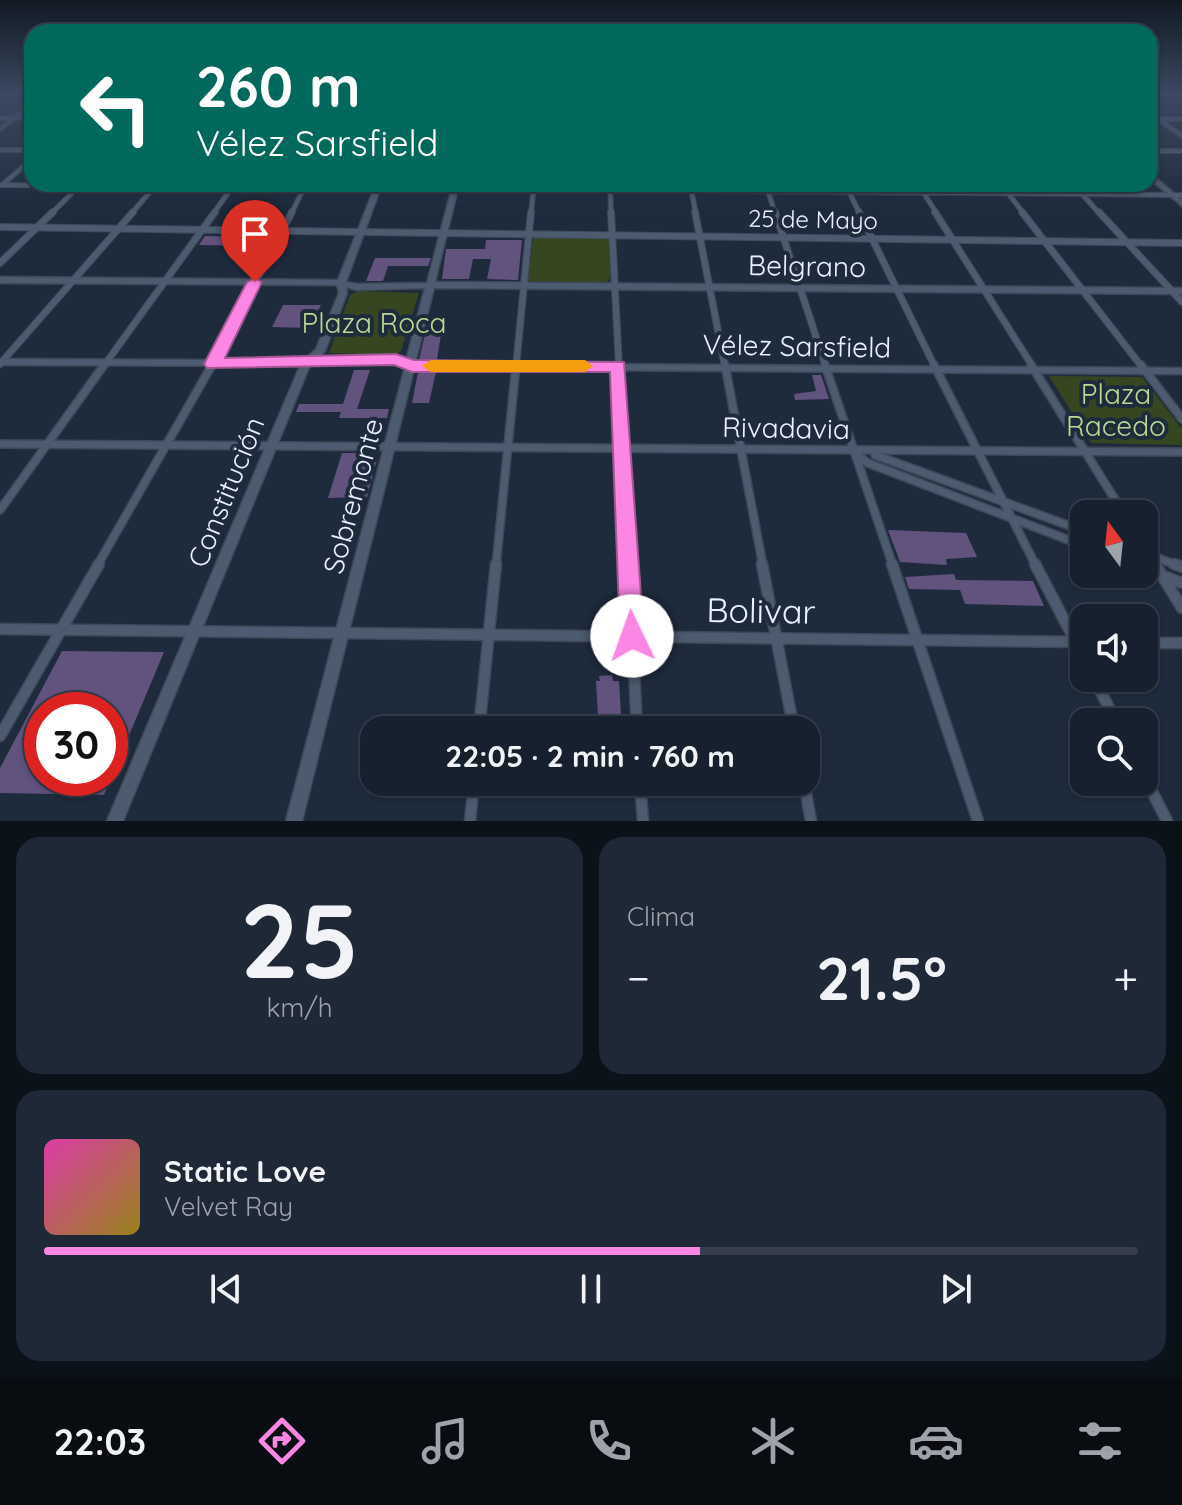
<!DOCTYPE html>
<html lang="es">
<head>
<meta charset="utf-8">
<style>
  :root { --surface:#16202e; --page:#1f2836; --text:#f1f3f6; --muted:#9ea3aa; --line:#353e4a; --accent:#fc86e4 }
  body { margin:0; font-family:Quicksand,sans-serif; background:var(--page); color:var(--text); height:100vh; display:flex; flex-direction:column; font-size:30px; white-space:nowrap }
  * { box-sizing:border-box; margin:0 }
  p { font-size:26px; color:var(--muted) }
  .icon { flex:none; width:44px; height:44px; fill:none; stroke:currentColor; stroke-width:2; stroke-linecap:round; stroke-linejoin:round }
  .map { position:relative; height:821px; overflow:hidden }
  .side { display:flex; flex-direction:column; gap:16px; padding:16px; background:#0c1219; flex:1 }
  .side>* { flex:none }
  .hud { position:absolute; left:24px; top:24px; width:1134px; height:168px; border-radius:24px; box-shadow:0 2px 6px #0004,0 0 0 2px var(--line); background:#00695c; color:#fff; overflow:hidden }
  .needle { width:52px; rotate:345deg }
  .buttons { position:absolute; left:1070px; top:500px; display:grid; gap:16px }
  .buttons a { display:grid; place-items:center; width:88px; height:88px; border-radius:16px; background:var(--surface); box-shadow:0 2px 6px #0004,0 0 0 2px var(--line); font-size:40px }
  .speed { position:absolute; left:24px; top:692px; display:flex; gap:16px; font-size:40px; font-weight:700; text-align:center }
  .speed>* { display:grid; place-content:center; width:104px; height:104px; border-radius:50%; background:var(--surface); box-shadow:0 2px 6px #0004,0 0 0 2px var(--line); line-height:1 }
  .speed .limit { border:12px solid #d22; background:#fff; color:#111 }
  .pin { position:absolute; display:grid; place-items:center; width:68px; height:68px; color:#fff; margin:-82px -34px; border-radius:50% 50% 50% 0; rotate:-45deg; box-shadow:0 0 8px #0007 }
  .pin .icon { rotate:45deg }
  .me { position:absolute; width:88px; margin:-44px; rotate:357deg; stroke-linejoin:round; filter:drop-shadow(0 0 6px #0008) }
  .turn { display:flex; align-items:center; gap:28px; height:168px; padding:0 40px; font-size:36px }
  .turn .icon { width:104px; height:104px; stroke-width:2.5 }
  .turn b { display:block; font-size:56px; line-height:68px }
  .big { font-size:60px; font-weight:700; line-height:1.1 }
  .side .card { flex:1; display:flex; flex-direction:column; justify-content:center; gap:12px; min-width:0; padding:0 28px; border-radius:24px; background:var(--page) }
  .side .dial { align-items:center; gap:0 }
  .dial b { font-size:104px; line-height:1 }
  .song { display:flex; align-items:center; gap:24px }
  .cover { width:96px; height:96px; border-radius:12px; background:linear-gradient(135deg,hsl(320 70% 55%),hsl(50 70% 35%)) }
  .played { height:8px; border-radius:4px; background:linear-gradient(90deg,var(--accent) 60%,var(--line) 60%) }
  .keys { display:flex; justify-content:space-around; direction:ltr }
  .heat { display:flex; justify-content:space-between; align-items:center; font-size:44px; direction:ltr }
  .side .tiles { flex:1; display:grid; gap:16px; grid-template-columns:1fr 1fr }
  .card:last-child { grid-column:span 2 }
  .trip { position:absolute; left:360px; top:716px; width:460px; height:80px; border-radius:24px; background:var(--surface); box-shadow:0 2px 6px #0004,0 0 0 2px var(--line); font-weight:700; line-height:80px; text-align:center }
  .menu { display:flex; height:128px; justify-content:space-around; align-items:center; background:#090d12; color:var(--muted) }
  .menu .icon { width:56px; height:56px }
  .menu .selected { color:var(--accent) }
  .menu b { font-size:36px; color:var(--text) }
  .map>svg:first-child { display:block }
</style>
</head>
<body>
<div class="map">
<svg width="1182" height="821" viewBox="0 0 1182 821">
  <rect width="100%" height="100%" fill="#1e2b3d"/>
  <!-- green -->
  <g fill="#354620">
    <polygon points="770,184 914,184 919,191 772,189"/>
    <polygon points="605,237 609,240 610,278 606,283 528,281 533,238"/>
    <polygon points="357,291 419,293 401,351 394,355 329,353 350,295"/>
    <polygon points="1049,376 1142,377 1182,429 1182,445 1091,443"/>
  </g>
  <!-- building -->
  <g fill="#61527e" fill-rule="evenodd">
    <polygon points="205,236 262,237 257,246 199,245"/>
    <polygon points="486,240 522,240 518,280 487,279 491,259 473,259 469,279 442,279 446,249 485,249"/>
    <polygon points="375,258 431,258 428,266 388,266 383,281 366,281"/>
    <polygon points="283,305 321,305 311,328 272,327"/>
    <polygon points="425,334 441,334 437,360 419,360"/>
    <polygon points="354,370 370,370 357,409 389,409 387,418 339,418 341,412 296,412 299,404 343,404"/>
    <polygon points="418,372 436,372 429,403 412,403"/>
    <polygon points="812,375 821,375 829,399 795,400 794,394 816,391"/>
    <polygon points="342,453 372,453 377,459 367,497 328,498"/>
    <polygon points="888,530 966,533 977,557 946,559 947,565 900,562"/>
    <polygon points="954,574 956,580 1033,581 1044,606 965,604 960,590 909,589 905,577"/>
    <path d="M62 651 164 652 104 795 0 793V768ZM42 710H110V778H42Z"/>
    <polygon points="612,675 613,681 619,681 621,715 598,716 596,681 600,681 599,676"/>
  </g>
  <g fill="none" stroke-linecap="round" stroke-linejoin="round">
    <!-- street-far3 casing -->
    <g stroke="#3e4857" stroke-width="6">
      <g id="street-far3">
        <polyline points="1150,113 1182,136"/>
        <polyline points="0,118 32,118"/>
        <polyline points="1156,119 1182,119"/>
        <polyline points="0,129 32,104"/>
        <polyline points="0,150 32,150"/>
        <polyline points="1150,151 1182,151"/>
        <polyline points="610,184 611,214"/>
        <polyline points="690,184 696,214"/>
        <polyline points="766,184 775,214"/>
        <polyline points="918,184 937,214"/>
        <polyline points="1001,184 1024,214"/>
        <polyline points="1073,184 1100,214"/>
        <polyline points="0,185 1182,195"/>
        <polyline points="2,185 32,159"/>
        <polyline points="849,192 860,214"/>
        <polyline points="51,214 79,186"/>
        <polyline points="131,214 155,186"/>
        <polyline points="213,214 233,186"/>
        <polyline points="291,214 305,186"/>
        <polyline points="531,214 534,184"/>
      </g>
    </g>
    <!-- street-far2 casing -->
    <g stroke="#3e4857" stroke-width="8">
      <g id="street-far2">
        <polyline points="611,212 619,367"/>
        <polyline points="695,212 725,367"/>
        <polyline points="775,212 826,367"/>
        <polyline points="859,212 935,367"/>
        <polyline points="935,212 1033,367"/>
        <polyline points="1022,212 1142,367"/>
        <polyline points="1099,212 1182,302"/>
        <polyline points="0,227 1182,243"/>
        <polyline points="0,263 53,212"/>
        <polyline points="0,364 133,212"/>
        <polyline points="103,367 215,212"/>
        <polyline points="211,367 292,212"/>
        <polyline points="516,367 531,212"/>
      </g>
    </g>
    <!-- street-far1 casing -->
    <g stroke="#3e4857" stroke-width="10">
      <g id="street-far1">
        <polyline points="619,365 629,566"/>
        <polyline points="725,365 763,566"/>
        <polyline points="825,365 893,566"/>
        <polyline points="934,365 1036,566"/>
        <polyline points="1031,365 1124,514"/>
        <polyline points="1141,365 1182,419"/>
        <polyline points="0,444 1182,452"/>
        <polyline points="855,453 868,463 1084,546"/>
        <polyline points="875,455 1084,531"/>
        <polyline points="0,510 104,365"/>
        <polyline points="1144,547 1156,566"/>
        <polyline points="1150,555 1179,566"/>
        <polyline points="97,566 212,365"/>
        <polyline points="496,566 516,365"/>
      </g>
    </g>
    <!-- street casing -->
    <g stroke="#3e4857" stroke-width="13">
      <g id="street">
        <polyline points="629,564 637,730"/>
        <polyline points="762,564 794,730"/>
        <polyline points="892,564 978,821"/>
        <polyline points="1035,564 1084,658"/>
        <polyline points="1155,564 1182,608"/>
        <polyline points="1174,564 1182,567"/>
        <polyline points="1144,569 1182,583"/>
        <polyline points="0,629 1084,642"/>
        <polyline points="1144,643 1182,643"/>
        <polyline points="1094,678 1116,722"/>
        <polyline points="479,730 496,564"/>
        <polyline points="0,736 99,564"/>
        <polyline points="1144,776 1167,821"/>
        <polyline points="640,782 643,821"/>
        <polyline points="804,782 811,821"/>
        <polyline points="470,821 474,782"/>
      </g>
    </g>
    <!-- secondary casing -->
    <g stroke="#3e4857" stroke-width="3">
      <g id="secondary">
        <polygon points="1150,173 1182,200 1182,206 1150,179"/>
        <path d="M376 184H382L346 282 357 284 427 283 453 184H459L435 282 1182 288V294L434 288 415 363 1182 368V374L414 369 302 821H286L405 367C374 357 342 362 310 365L123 821H107L300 366 0 365V359L213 360 305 359 316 349 339 293 337 285 0 283V277L338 280ZM346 287 357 290 425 288 406 361C377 352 348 355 318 358L325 351 347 293Z"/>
      </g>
    </g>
    <!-- street-far3 -->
    <use href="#street-far3" stroke="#4d5b70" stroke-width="4"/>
    <!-- street-far2 -->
    <use href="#street-far2" stroke="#4d5b70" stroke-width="6"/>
    <!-- street-far1 -->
    <use href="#street-far1" stroke="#4d5b70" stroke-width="7"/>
    <!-- street -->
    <use href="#street" stroke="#4d5b70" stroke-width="10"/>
    <!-- secondary -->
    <use href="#secondary" fill="#4d5b70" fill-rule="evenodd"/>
  </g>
  <!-- sky -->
  <linearGradient id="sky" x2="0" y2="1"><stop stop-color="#101822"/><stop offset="0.45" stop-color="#3b4a62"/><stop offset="1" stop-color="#3b4a62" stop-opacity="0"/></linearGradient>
  <rect width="1182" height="209" fill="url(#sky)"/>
  <!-- route -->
  <polygon fill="#fc86e4" stroke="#a45794" stroke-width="2" points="255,278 262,282 225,358 396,354 414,360 624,362 644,636 640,644 632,647 623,644 620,636 610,372 412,372 394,365 207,368 204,364 247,282"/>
  <!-- slow -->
  <polygon fill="#f59e0b" points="431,360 585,360 593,366 585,372 431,372 422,366"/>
  <g text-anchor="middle" stroke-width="8" stroke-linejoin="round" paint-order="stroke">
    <!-- far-street labels -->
    <g font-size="24" fill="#e9f1fd" stroke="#1e2b3d">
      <text transform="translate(813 220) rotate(1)" y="8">25 de Mayo</text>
    </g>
    <!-- street labels -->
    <g font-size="28" fill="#e9f1fd" stroke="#1e2b3d">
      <text transform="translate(807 266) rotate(1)" y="10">Belgrano</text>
      <text transform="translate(797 346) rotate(1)" y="10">Vélez Sarsfield</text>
      <text transform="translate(786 428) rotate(1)" y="10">Rivadavia</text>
      <text transform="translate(226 492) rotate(-68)" y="10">Constitución</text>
      <text transform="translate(353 496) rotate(-75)" y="10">Sobremonte</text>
    </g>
    <!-- park labels -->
    <g font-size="28" fill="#b7d991" stroke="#1e2b3d">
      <text x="374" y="333">Plaza Roca</text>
      <text x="1116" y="404">Plaza<tspan x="1116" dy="32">Racedo</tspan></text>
    </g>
    <!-- near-street labels -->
    <g font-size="34" fill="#e9f1fd" stroke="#1e2b3d">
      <text transform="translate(761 611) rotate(1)" y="12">Bolivar</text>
    </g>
  </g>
</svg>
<div class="buttons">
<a><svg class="needle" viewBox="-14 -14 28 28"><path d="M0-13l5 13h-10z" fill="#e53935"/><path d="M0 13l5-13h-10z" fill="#9ea3aa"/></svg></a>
<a><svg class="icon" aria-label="sound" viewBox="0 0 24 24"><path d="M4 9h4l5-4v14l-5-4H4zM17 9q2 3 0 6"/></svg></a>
<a><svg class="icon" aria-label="search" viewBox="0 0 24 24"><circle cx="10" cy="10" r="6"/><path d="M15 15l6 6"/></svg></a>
</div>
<div class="speed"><div class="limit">30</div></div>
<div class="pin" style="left:255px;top:282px;background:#d93025"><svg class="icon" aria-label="arrive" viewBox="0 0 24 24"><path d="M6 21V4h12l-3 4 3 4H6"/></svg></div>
<svg class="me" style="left:632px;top:636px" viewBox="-20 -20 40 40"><circle r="19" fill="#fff"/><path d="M0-13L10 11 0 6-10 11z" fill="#fc86e4"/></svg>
<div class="trip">22:05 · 2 min · 760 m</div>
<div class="hud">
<div class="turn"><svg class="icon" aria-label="left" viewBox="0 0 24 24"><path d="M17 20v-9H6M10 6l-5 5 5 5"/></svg><div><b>260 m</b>Vélez Sarsfield</div></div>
</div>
</div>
<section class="side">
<div class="tiles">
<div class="card dial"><b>25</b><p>km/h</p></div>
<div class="card"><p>Clima</p>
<div class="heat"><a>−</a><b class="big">21.5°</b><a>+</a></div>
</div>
<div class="card">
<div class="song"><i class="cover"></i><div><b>Static Love</b><p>Velvet Ray</p></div></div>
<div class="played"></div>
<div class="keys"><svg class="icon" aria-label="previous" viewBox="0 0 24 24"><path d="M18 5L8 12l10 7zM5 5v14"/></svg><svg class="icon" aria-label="pause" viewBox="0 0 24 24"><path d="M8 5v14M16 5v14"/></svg><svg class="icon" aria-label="next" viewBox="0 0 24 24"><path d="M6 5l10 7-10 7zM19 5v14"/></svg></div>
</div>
</div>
</section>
<nav class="menu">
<b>22:03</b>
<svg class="icon selected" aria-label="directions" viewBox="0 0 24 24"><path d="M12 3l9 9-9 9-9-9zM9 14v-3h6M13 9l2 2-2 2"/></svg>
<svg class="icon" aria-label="music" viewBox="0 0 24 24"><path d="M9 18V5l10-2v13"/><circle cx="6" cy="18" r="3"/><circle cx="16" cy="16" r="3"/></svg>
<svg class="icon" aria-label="phone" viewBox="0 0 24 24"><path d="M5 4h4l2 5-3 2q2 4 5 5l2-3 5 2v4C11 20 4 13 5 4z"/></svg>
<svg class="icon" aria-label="climate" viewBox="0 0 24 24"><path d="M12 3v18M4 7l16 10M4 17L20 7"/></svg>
<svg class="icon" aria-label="car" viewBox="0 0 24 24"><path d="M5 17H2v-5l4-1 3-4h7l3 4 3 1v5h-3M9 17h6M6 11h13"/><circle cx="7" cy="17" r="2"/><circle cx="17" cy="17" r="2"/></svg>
<svg class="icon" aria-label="filters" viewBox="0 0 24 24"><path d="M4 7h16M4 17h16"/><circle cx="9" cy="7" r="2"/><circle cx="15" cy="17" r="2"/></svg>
</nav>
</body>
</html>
